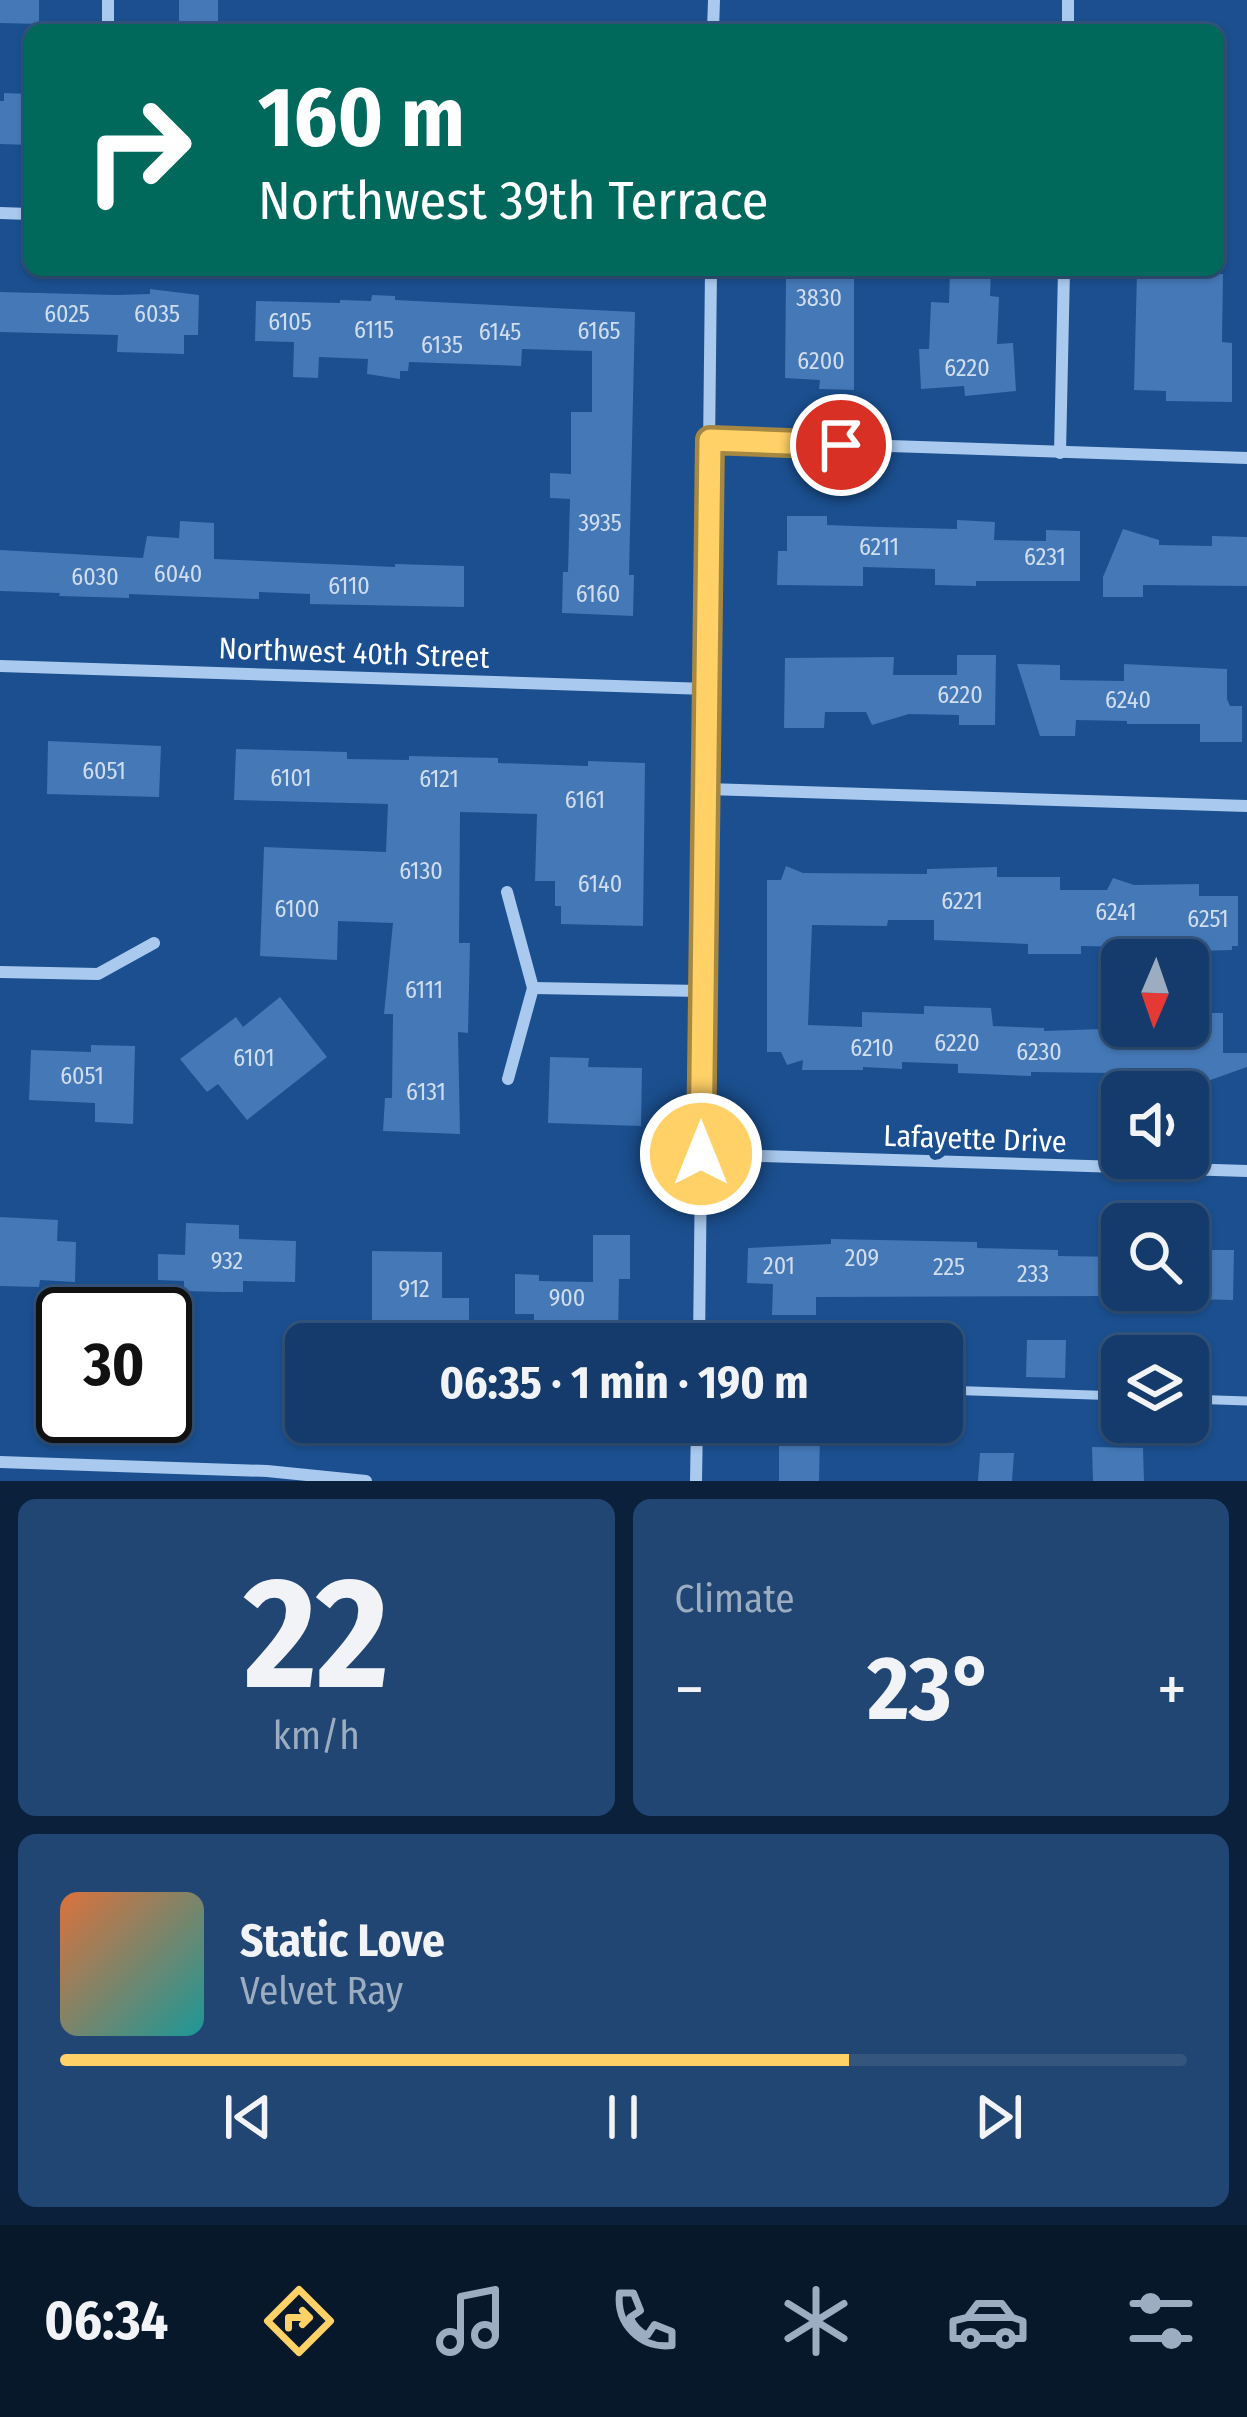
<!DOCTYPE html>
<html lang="en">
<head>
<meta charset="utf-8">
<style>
  :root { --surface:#143b6b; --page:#214673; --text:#f1f3f6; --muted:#9dadc1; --line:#33557e; --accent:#ffd166 }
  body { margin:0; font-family:"Fira Sans Condensed",sans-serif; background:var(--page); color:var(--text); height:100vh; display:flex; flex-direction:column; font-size:45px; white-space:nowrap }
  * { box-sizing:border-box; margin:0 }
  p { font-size:39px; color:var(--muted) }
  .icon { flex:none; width:66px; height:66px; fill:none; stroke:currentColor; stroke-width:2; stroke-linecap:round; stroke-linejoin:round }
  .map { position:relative; height:1481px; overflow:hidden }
  .panel { display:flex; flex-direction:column; gap:18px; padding:18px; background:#0b203b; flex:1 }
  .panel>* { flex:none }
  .guide { position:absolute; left:24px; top:24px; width:1200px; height:252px; border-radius:18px; box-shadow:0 3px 9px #0004,0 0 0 3px var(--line); background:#00695c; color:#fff; overflow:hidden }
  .needle { width:78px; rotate:182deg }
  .controls { position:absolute; left:1101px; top:939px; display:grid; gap:24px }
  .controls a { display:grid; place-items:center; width:108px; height:108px; border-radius:18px; background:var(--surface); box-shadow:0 3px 9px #0004,0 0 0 3px var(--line); font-size:60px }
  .speed { position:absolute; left:36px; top:1287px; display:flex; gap:24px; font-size:60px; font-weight:700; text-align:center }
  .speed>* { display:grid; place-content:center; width:156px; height:156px; border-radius:50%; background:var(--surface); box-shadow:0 3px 9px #0004,0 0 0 3px var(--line); line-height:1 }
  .speed .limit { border:6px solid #111; border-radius:18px; background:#fff; color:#111 }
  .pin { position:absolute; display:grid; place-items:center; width:102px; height:102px; color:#fff; margin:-51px; border:6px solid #fff; border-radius:50%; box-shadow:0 3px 12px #0007 }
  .me { position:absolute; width:132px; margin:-66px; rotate:0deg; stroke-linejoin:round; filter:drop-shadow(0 0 9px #0008) }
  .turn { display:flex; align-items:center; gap:42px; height:252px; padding:0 36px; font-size:54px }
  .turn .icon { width:156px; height:156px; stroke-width:2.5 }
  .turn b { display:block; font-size:84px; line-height:102px }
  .big { font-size:90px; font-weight:700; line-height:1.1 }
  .panel .card { flex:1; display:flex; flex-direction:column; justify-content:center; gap:18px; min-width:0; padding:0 42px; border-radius:18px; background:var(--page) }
  .panel .dial { align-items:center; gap:0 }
  .dial b { font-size:156px; line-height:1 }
  .song { display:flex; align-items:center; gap:36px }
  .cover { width:144px; height:144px; border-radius:18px; background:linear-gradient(135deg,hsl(20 70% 55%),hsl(180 70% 35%)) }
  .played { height:12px; border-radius:6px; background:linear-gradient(90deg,var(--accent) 70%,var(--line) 70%) }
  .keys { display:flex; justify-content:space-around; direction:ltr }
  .heat { display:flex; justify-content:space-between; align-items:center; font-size:66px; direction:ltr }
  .panel .tiles { flex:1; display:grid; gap:18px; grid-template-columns:1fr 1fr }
  .card:last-child { grid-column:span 2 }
  .trip { position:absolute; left:285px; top:1323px; width:678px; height:120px; border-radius:18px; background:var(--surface); box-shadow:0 3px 9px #0004,0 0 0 3px var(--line); font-weight:700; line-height:120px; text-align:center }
  .tabs { display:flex; height:192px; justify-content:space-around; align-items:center; background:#08182b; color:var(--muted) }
  .tabs .icon { width:84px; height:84px }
  .tabs .selected { color:var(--accent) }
  .tabs b { font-size:54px; color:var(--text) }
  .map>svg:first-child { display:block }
</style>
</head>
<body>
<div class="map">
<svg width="1247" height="1481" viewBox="0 0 1247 1481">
  <rect width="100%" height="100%" fill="#1b4f8f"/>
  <!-- building -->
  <g fill="#4478b7">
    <polygon points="0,0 39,0 39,24 0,23"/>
    <rect x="179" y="0" width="39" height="30"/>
    <polygon points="4,93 30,94 30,145 0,144 0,101 4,101"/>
    <polygon points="797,270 854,270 854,390 819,389 820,380 785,378 786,278 797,278"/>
    <polygon points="950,270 991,270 990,296 999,297 997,344 1013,343 1016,391 965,396 964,386 921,389 919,349 929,349 931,302 949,303"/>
    <polygon points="1137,272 1223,274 1222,342 1232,343 1232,402 1166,401 1166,391 1134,390"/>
    <polygon points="150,289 199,295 198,335 184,335 184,354 117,352 118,335 0,332 0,292 117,295 150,294"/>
    <polygon points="372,295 395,296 395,300 635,312 629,575 634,575 633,616 562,613 563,572 568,572 570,499 550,498 550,473 571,474 571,412 592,412 592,351 522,349 521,366 409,362 408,371 400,371 400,379 367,374 368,359 319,357 318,378 293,377 294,342 255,341 256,301 340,303 340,300 371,301"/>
    <polygon points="787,516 827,516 827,525 880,527 957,529 957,520 995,522 994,540 1046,541 1046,530 1080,531 1080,581 976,581 976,586 935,585 935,569 863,567 863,586 777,585 778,551 787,551"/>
    <polygon points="180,521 214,523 214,559 395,567 395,564 464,566 464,607 310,604 310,594 259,592 259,599 129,594 129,598 59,596 60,593 0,591 0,550 143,558 147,536 179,538"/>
    <polygon points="1123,529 1159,540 1159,545 1212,546 1212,536 1247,537 1247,586 1143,585 1143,597 1103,597 1103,577"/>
    <polygon points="957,655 996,655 995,725 959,725 959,715 909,714 872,725 866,712 825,712 824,728 784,728 785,658 894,657 893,675 957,675"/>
    <polygon points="1017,664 1060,665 1060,680 1124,681 1124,664 1227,669 1227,699 1230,706 1242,706 1242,742 1200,742 1200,724 1127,724 1127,721 1076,720 1075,736 1040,736"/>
    <polygon points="48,741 161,746 159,797 47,794"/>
    <polygon points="236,749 347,752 347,759 409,760 409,756 498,758 498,763 588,766 588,761 645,763 643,926 561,924 561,906 555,906 555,881 535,881 537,814 460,812 459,943 470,943 468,1033 458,1032 460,1134 383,1131 385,1098 392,1098 393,1014 384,1014 393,923 338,921 337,960 260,956 264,847 386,852 388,804 234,800"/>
    <polygon points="786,866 803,873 927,874 927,869 997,867 997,877 1060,877 1060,890 1107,890 1113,878 1134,885 1199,884 1199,896 1238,896 1238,946 1232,946 1232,950 1196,951 1196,937 1134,938 1134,947 1081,946 1081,954 1028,954 1028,944 934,940 934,920 888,920 887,926 812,925 808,1025 862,1027 862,1012 924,1014 924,1006 991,1008 993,1026 1044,1028 1044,1031 1188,1026 1188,1013 1223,1013 1223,1053 1247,1053 1247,1067 1202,1083 1196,1070 1114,1069 1114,1073 1031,1072 1031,1076 958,1073 958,1064 902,1062 902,1069 863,1067 863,1070 802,1070 803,1060 787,1065 781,1052 767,1052 767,880 781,880"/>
    <polygon points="280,997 327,1057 247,1120 218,1084 207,1092 180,1059 236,1017 243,1027"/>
    <polygon points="91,1045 135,1046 133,1124 95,1122 95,1103 29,1100 31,1050 91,1052"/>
    <polygon points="550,1057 589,1058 588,1067 642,1068 641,1126 548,1123"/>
    <polygon points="0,1217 58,1220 57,1241 76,1242 75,1282 40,1280 39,1287 0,1286"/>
    <polygon points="186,1223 239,1225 239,1239 296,1241 295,1282 243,1281 243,1292 222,1292 184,1291 184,1281 158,1280 158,1254 185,1255"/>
    <polygon points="593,1235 630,1235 630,1279 619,1279 618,1338 534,1337 534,1314 515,1314 515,1274 539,1275 539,1281 593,1282"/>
    <polygon points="831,1239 977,1242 977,1248 1058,1250 1058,1256 1122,1257 1122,1296 816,1297 816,1315 772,1315 773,1284 747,1283 748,1248 831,1244"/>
    <polygon points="1204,1250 1234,1250 1233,1300 1188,1299 1188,1256 1204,1256"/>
    <polygon points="372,1251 442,1252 442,1298 469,1298 469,1335 389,1334 389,1329 372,1329"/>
    <polygon points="1027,1340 1066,1340 1065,1378 1026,1377"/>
    <polygon points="779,1434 820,1435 819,1481 779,1481"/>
    <polygon points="1092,1447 1143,1448 1144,1481 1093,1481"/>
    <polygon points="980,1453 1014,1453 1012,1481 978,1481"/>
  </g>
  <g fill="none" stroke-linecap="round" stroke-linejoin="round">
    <!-- lane -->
    <g stroke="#a9c9ee" stroke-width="9">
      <polyline points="942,1390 1122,1396"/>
      <polyline points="1188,1399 1247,1401"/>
    </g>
    <!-- street -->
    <g stroke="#a9c9ee" stroke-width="12">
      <polyline points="108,30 108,0"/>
      <polyline points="713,30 714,0"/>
      <polyline points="1068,30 1068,0"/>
      <polyline points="0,213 30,214"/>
      <polyline points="710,440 1247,458"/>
      <polyline points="1060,453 1064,270"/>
      <polyline points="0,666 707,689"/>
      <polyline points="707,789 1247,806"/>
      <polyline points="507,892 533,988 508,1079"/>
      <polyline points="0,972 98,974 154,943"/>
      <polyline points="533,988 702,991"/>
      <polyline points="701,1154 1247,1171"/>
      <polyline points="699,1344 711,270"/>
      <polyline points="0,1462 267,1471 366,1481"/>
      <polyline points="696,1481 697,1422"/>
    </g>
  </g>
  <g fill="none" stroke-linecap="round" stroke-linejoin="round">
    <!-- route casing -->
    <g stroke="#a68842" stroke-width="30">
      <polyline id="route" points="701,1154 710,440 841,445"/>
    </g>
    <!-- route -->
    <use href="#route" stroke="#ffd166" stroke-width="21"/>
  </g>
  <g text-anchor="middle" stroke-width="12" stroke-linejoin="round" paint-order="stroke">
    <!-- number labels -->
    <g font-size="24" fill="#d0dded">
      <text x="819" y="306">3830</text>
      <text x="67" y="322">6025</text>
      <text x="157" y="322">6035</text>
      <text x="290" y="330">6105</text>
      <text x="374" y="338">6115</text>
      <text x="599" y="339">6165</text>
      <text x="500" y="340">6145</text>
      <text x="442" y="353">6135</text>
      <text x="821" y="369">6200</text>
      <text x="967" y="376">6220</text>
      <text x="600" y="531">3935</text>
      <text x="879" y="555">6211</text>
      <text x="1045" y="565">6231</text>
      <text x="178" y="582">6040</text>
      <text x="95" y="585">6030</text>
      <text x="349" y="594">6110</text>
      <text x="598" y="602">6160</text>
      <text x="960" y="703">6220</text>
      <text x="1128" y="708">6240</text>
      <text x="104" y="779">6051</text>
      <text x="291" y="786">6101</text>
      <text x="439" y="787">6121</text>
      <text x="585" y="808">6161</text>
      <text x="421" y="879">6130</text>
      <text x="600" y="892">6140</text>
      <text x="962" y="909">6221</text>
      <text x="297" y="917">6100</text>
      <text x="1116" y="920">6241</text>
      <text x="1208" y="927">6251</text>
      <text x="424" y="998">6111</text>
      <text x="957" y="1051">6220</text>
      <text x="872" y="1056">6210</text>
      <text x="1039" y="1060">6230</text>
      <text x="254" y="1066">6101</text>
      <text x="82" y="1084">6051</text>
      <text x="426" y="1100">6131</text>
      <text x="862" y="1266">209</text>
      <text x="227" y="1269">932</text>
      <text x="779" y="1274">201</text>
      <text x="949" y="1275">225</text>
      <text x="1033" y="1282">233</text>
      <text x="414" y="1297">912</text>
      <text x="567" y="1306">900</text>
    </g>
    <!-- street labels -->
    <g font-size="30" fill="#fff" stroke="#1b4f8f">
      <text transform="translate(354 653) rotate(2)" y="10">Northwest 40th Street</text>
      <text transform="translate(975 1139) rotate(2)" y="10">Lafayette Drive</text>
    </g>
  </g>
</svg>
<div class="controls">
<a><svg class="needle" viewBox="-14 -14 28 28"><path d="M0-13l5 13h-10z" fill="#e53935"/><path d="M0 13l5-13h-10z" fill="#9dadc1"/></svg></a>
<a><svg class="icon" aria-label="sound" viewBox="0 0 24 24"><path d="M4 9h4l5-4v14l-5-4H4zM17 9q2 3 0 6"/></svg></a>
<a><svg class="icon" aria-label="search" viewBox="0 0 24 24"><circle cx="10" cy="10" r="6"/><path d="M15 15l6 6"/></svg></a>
<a><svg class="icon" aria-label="layers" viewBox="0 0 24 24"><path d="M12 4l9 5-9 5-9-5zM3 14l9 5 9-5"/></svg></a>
</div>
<div class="speed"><div class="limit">30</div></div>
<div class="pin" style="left:841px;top:445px;background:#d93025"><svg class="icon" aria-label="arrive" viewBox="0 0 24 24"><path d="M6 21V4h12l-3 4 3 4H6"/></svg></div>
<svg class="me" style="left:701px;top:1154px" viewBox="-20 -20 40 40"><circle r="17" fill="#ffd166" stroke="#fff" stroke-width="3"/><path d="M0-11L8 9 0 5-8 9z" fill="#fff"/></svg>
<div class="trip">06:35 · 1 min · 190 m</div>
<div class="guide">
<div class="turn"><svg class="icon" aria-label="right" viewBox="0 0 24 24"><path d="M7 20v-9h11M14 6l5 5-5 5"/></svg><div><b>160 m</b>Northwest 39th Terrace</div></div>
</div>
</div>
<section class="panel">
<div class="tiles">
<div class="card dial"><b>22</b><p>km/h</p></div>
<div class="card"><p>Climate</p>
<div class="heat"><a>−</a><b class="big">23°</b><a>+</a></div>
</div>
<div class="card">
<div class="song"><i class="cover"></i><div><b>Static Love</b><p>Velvet Ray</p></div></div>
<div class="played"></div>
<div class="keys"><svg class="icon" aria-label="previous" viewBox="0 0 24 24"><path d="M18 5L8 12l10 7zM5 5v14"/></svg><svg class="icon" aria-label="pause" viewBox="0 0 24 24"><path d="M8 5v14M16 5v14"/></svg><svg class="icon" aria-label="next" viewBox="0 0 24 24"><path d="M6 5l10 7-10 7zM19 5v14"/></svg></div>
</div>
</div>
</section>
<nav class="tabs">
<b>06:34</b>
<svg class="icon selected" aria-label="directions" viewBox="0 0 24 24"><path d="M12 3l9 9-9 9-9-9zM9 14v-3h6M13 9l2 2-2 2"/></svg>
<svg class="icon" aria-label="music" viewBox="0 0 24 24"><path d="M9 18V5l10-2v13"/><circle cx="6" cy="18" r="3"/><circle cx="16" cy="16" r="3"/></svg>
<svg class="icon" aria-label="phone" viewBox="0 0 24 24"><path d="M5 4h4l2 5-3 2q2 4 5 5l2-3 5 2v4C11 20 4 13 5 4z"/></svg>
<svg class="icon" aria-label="climate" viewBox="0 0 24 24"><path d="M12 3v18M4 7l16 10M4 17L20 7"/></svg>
<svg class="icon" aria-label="car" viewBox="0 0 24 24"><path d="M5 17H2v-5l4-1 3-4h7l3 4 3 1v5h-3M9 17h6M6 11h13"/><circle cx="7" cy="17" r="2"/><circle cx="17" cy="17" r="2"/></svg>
<svg class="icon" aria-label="filters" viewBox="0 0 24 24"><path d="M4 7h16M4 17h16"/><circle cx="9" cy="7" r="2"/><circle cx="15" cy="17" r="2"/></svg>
</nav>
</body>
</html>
